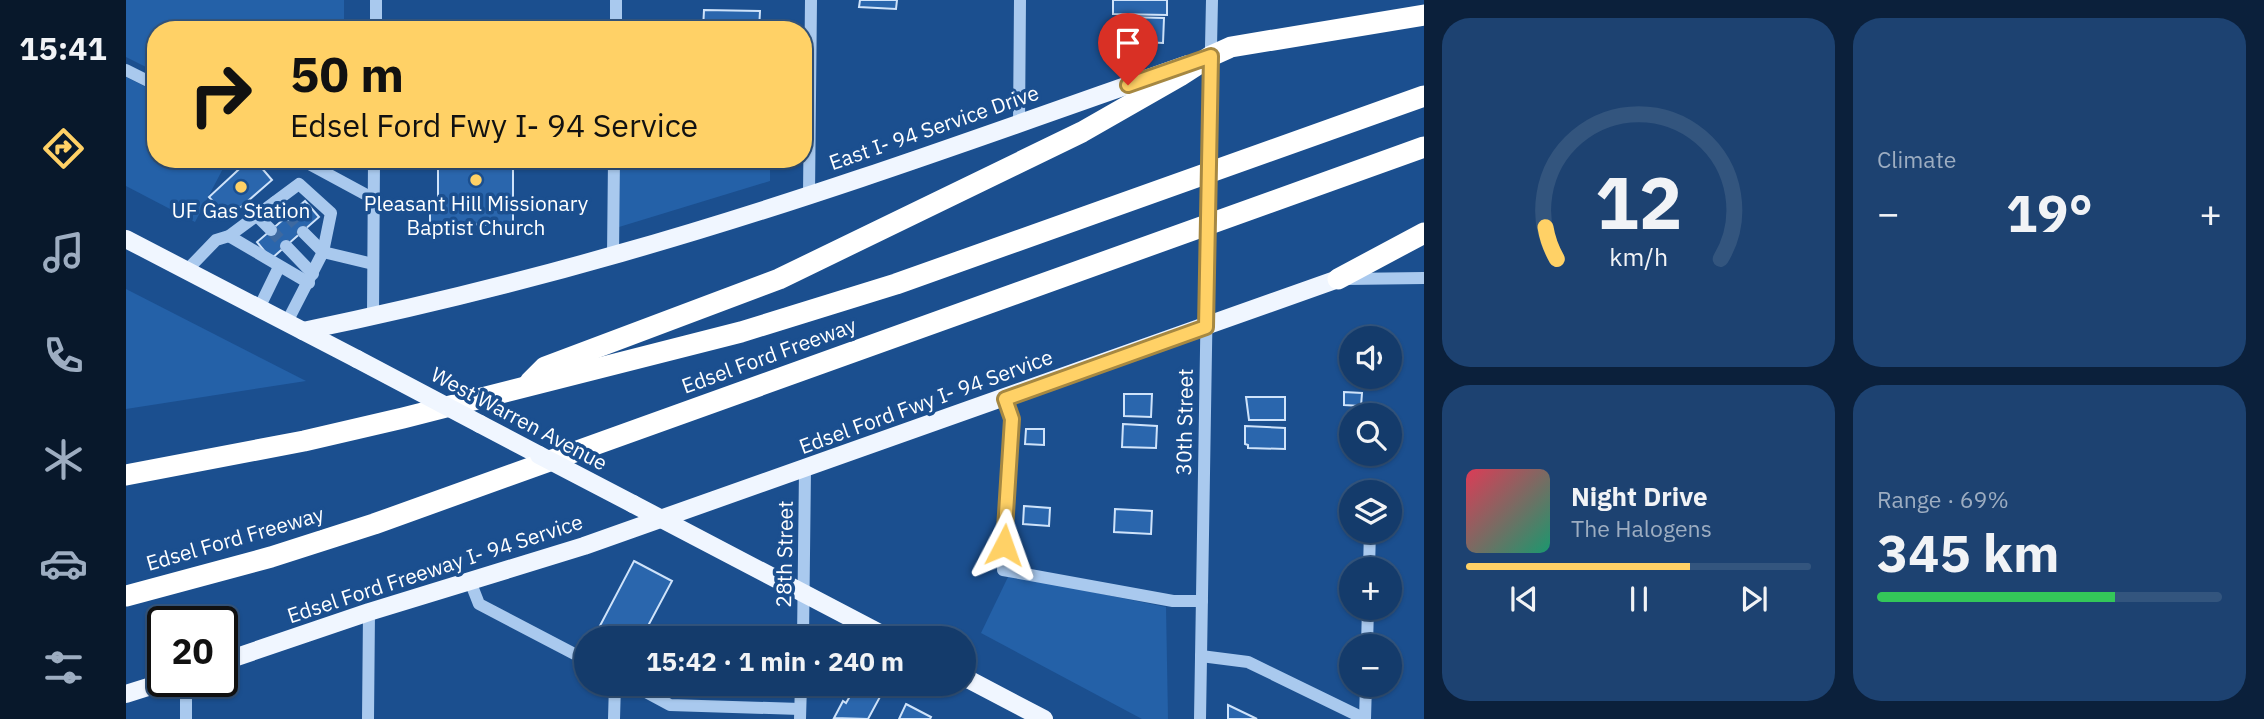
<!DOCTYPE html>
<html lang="en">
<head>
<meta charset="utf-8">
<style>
  :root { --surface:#143b6b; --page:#1d4271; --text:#f1f3f6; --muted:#9dadc1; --line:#33557e; --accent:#ffd166 }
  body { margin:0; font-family:"IBM Plex Sans",sans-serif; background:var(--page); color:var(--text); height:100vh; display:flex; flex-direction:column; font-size:26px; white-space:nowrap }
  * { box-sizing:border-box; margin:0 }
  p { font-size:23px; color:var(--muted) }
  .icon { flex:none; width:38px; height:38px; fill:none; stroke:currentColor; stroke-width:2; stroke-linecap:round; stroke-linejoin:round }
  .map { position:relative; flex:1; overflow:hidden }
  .panel { display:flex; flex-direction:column; gap:18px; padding:18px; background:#0b203b; width:840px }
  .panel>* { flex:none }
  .top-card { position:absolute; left:21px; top:21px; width:665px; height:147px; border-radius:28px; box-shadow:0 2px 5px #0004,0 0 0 2px var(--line); background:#ffd166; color:#111; overflow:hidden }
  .buttons { position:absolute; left:1213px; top:326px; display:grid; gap:14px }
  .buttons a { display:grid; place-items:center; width:63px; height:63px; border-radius:50%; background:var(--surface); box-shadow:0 2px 5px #0004,0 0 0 2px var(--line); font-size:35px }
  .speed { position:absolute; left:21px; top:606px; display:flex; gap:14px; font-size:35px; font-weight:700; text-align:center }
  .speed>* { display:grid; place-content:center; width:91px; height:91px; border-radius:50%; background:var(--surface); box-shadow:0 2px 5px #0004,0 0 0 2px var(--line); line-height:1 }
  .speed .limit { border:4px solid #111; border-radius:10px; background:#fff; color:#111 }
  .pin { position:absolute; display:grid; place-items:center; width:60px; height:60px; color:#fff; margin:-72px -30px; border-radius:50% 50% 50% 0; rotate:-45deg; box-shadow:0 0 7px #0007 }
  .pin .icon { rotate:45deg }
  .me { position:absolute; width:77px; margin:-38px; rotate:4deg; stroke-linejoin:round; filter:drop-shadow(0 0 5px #0008) }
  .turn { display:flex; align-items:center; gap:24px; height:147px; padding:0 28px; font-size:32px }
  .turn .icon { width:91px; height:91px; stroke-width:2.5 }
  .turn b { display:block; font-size:49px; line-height:60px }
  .big { font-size:52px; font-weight:700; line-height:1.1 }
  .panel .widget { flex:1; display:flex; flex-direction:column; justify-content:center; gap:10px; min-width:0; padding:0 24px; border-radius:28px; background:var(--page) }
  .panel .dial { align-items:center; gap:0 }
  .dial svg { height:182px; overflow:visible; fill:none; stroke:var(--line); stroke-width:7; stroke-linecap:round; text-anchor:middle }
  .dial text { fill:var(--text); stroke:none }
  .song { display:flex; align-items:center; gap:21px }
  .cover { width:84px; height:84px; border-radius:10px; background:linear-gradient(135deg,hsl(350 70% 55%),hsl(160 70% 35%)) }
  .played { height:7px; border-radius:4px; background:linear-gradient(90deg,var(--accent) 65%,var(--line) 65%) }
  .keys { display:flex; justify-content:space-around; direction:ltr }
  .heat { display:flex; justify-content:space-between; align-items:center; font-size:38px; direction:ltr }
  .charge { height:10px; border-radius:5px; background:linear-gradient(90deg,#34c759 69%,var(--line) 0) }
  .panel .tiles { flex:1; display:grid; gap:18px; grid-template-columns:repeat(2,1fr) }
  .trip { position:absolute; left:448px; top:626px; width:402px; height:70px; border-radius:35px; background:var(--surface); box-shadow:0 2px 5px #0004,0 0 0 2px var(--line); font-weight:700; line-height:70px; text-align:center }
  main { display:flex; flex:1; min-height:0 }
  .menu { display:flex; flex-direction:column; width:126px; justify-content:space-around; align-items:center; background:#08182b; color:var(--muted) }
  .menu .icon { width:49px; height:49px }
  .menu .selected { color:var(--accent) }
  .menu b { font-size:32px; color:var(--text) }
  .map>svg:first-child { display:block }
</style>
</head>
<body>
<main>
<nav class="menu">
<b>15:41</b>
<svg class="icon selected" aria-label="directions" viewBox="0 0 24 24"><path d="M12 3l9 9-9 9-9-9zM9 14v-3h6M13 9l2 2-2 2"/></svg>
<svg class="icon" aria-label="music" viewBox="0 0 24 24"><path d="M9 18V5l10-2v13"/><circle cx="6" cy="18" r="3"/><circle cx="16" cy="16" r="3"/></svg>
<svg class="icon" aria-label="phone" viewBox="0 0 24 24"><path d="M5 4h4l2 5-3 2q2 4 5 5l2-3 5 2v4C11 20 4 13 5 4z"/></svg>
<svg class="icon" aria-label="climate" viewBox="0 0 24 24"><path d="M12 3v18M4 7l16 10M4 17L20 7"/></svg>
<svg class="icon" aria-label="car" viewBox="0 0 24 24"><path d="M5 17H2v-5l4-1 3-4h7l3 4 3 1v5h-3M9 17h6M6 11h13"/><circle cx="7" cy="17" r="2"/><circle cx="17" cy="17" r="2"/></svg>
<svg class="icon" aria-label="filters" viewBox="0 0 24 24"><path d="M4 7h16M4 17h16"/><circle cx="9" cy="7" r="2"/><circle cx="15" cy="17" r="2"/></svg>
</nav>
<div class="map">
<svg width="1298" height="719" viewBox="0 0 1298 719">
  <rect width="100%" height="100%" fill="#1b4f8f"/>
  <!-- green -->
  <g fill="#2461a8">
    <polygon points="0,0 218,0 218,30 30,30 30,72 0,57"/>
    <polygon points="0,77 30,92 30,159 102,159 69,222 0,186"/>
    <polygon points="494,159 644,159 644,181 493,227"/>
    <polygon points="0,289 180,381 0,409"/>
    <polygon points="883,575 1040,607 1042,719 1016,719 855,633"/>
  </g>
  <!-- building -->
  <g fill="#2a66ad" stroke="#cfe3fa" stroke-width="2">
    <polygon points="734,0 771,0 770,9 733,7"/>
    <polygon points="987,0 1041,0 1041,15 987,14"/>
    <polygon points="578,10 634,11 633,30 577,30"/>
    <polygon points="998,17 1038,18 1037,43 997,41"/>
    <polygon points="124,159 128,159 146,180 115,207 95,211 83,197"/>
    <polygon points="312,159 387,159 387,225 304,224 304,201 312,201"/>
    <polygon points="179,201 193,217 145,259 131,242"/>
    <polygon points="1218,392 1236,393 1235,406 1218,405"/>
    <polygon points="998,394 1026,394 1025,417 998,416"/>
    <polygon points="1120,397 1159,397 1159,420 1123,420"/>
    <polygon points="997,424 1031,426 1030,448 996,447"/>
    <polygon points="1119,426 1159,428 1159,449 1122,448 1122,445 1119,444"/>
    <polygon points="900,429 918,429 918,445 899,444"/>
    <polygon points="898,506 924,508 923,526 897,524"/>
    <polygon points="989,509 1026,511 1025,534 988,532"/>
    <polygon points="508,561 546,581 515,639 467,639"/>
    <polygon points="741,687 755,695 742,719 708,718 717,701 720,703 727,691 736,696"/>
    <polygon points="780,704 805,717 804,719 773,719"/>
    <polygon points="1102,705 1131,719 1102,719"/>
  </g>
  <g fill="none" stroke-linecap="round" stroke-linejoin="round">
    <!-- minor-tunnel -->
    <g stroke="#3d69a0" stroke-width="12" stroke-dasharray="12 6" stroke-linecap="butt">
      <polyline points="162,215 177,232"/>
      <polyline points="145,230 160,246"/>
    </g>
    <!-- minor -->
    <g stroke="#a9c9ee" stroke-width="12">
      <polyline points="250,30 250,0"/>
      <polyline points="490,30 490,0"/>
      <polyline points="0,70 30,85"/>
      <polyline points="1084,93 1086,0"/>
      <polyline points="893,124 894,0"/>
      <polyline points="174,159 248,199"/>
      <polyline points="683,194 685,0"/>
      <polyline points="149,202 162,215"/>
      <polyline points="131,216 145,230"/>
      <polyline points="177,232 197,252 247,264"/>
      <polyline points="103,236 183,283"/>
      <polyline points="160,246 187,274"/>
      <polyline points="487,255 488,159"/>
      <polyline points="61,270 90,240 103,236 173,184 205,213 197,252 161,322"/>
      <polyline points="1220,279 1298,278"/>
      <polyline points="133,308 153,267"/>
      <polyline points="247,316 248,159"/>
      <polyline points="879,399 886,419 877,570 1047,601 1076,601"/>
      <polyline points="1243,569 1244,530"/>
      <polyline points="344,581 353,604 460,660"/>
      <polyline points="677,639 679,470"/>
      <polyline points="1241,646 1242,607"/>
      <polyline points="1075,656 1122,662 1239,719"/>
      <polyline points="505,684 544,705 674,709"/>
      <polyline points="60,719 60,681"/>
      <polyline points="242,719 243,612"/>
      <polyline points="488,719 489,684"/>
      <polyline points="674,719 675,684"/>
      <polyline points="1074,719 1081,289"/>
      <polyline points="1239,719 1240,684"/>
    </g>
    <!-- major -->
    <g stroke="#f0f6ff" stroke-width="18">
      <polyline points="0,239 231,359"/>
      <path d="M177 331C284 309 390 283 495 253 686 199 874 130 1062 64"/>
      <polyline points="354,424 413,455"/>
      <polyline points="507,504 765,639"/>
      <polyline points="96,662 243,612 458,546 1212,279"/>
      <polyline points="838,677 918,719"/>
      <polyline points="0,694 41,681"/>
    </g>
    <!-- highway -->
    <g stroke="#fff" stroke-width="21">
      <polyline points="1212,279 1298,233"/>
      <polyline points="404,382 419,367 653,279 956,132 1054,76 1085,56 1105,47 1298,15"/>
      <polyline points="0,475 178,441 277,418 615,332 770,284 1298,96"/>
      <polyline points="0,596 145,557 248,524 1298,147"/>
    </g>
    <!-- minor-bridge -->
    <polyline stroke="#a9c9ee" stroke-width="12" points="1081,289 1084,93"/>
    <!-- major-bridge -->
    <g stroke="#f0f6ff" stroke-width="18">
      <polyline points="231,359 354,424"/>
      <polyline points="413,455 507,504"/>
    </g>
  </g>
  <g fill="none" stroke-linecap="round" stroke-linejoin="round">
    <!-- route casing -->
    <g stroke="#a68842" stroke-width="18">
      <polyline id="route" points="878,545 886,419 879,399 1080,327 1085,56 1002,85"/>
    </g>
    <!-- route -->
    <use href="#route" stroke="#ffd166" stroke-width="12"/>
  </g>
  <!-- markers -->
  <g fill="#ffd166" stroke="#1b4f8f" stroke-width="2.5">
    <circle cx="350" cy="180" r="7"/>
    <circle cx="115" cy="187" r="7"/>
  </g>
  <g text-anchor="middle" stroke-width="7" stroke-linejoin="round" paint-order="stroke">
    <!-- street labels -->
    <g font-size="21" fill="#fff" stroke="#1b4f8f">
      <text transform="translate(808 128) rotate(-19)" y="7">East I- 94 Service Drive</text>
      <text transform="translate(643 356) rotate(-20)" y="7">Edsel Ford Freeway</text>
      <text transform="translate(800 402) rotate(-20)" y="7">Edsel Ford Fwy I- 94 Service</text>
      <text transform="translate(393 419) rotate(28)" y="7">West Warren Avenue</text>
      <text transform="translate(1059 422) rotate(-89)" y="7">30th Street</text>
      <text transform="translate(109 539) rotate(-16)" y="7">Edsel Ford Freeway</text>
      <text transform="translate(659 554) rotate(-89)" y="7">28th Street</text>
      <text transform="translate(309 569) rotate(-18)" y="7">Edsel Ford Freeway I- 94 Service</text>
    </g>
    <!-- poi labels -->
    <g font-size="21" fill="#fff" stroke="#1b4f8f">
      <text x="350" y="211">Pleasant Hill Missionary<tspan x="350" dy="24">Baptist Church</tspan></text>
      <text x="115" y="218">UF Gas Station</text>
    </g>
  </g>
</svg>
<div class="buttons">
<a><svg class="icon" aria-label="sound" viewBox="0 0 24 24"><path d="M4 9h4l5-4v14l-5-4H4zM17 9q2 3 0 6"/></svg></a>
<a><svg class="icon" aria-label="search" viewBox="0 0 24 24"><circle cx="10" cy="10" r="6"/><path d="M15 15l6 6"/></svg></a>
<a><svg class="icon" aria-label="layers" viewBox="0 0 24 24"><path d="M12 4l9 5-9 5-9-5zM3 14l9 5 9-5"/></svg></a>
<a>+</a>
<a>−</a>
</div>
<div class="speed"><div class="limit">20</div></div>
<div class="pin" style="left:1002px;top:85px;background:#d93025"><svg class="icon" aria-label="arrive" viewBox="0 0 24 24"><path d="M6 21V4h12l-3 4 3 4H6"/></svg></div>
<svg class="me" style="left:878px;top:545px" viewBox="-20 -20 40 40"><path d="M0-17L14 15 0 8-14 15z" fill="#ffd166" stroke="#fff" stroke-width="4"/></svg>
<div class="trip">15:42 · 1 min · 240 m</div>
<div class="top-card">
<div class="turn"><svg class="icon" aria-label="right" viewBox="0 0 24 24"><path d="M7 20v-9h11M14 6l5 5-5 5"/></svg><div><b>50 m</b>Edsel Ford Fwy I- 94 Service</div></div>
</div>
</div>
<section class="panel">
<div class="tiles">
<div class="widget dial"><svg viewBox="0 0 100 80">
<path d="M14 69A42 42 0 1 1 86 69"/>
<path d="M14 69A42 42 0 0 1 9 55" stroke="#ffd166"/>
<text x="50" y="56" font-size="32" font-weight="700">12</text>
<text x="50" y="72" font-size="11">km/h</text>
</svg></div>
<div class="widget"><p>Climate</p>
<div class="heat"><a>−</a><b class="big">19°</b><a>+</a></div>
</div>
<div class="widget">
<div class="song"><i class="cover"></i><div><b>Night Drive</b><p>The Halogens</p></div></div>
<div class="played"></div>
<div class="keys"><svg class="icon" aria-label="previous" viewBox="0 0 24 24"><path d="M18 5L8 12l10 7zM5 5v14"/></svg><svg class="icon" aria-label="pause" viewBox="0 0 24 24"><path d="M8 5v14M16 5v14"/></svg><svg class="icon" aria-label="next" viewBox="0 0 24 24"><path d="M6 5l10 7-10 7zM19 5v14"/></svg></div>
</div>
<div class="widget"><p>Range · 69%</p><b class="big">345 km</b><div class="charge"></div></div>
</div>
</section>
</main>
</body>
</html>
